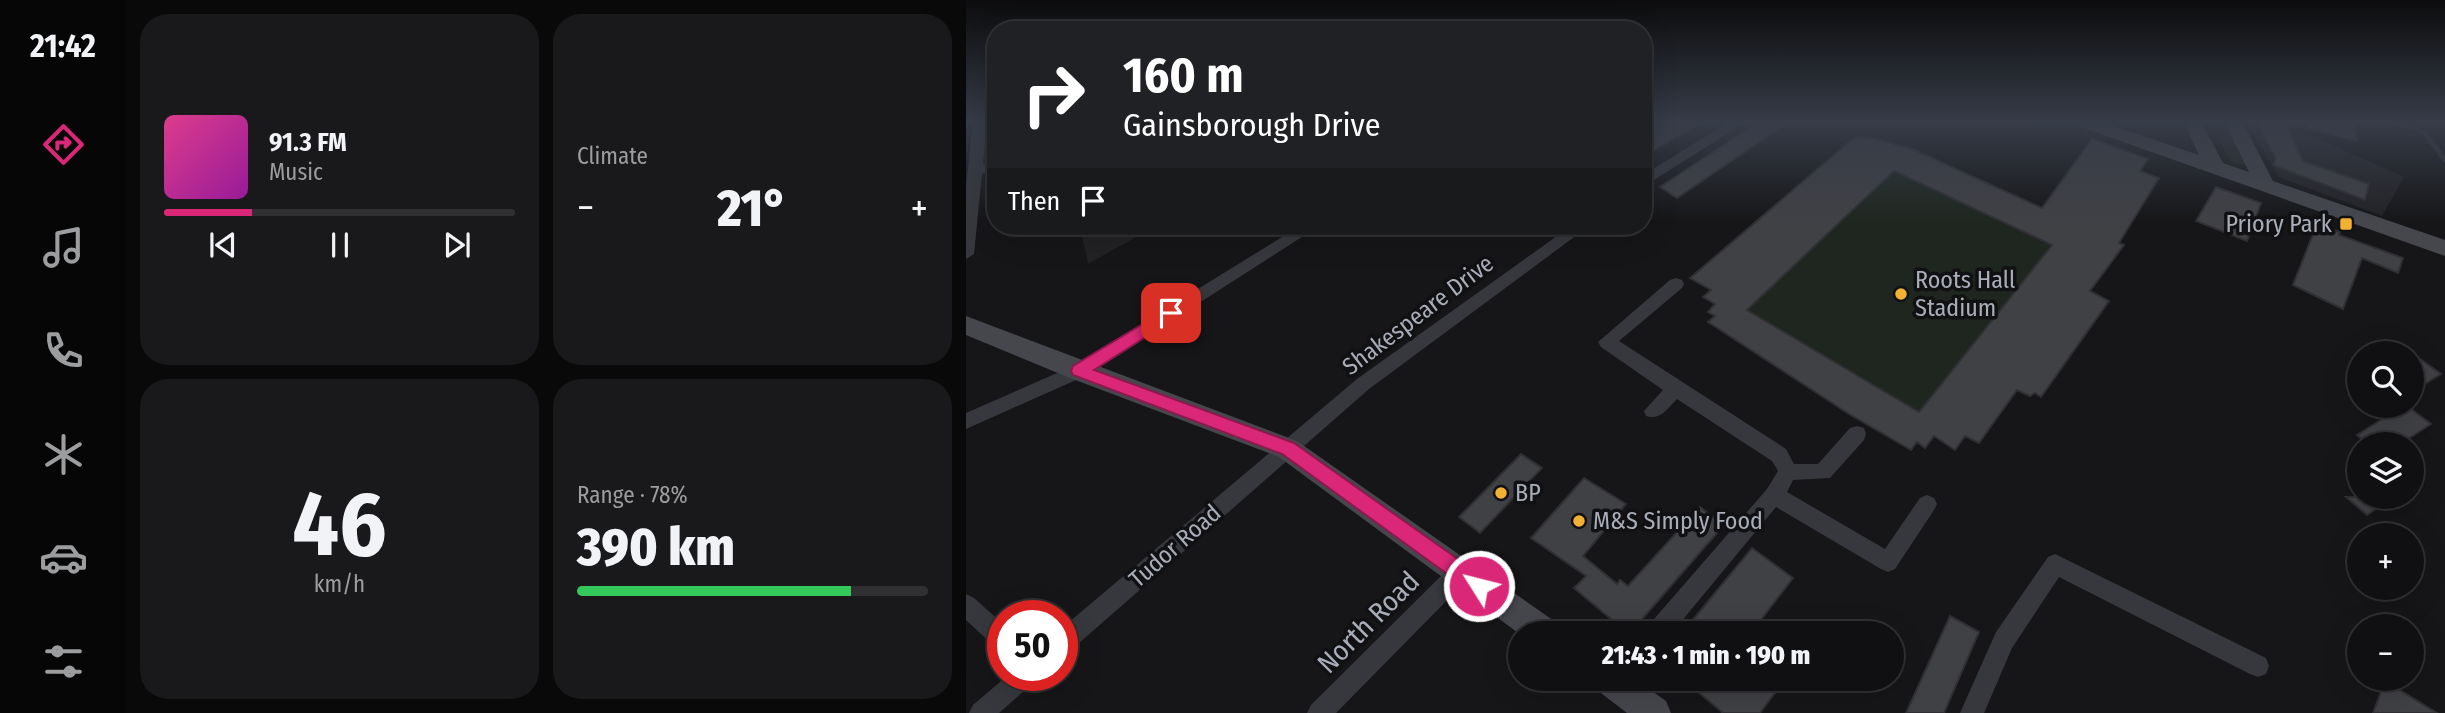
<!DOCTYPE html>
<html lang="en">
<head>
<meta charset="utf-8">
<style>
  :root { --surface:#101012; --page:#19191b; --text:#f1f3f6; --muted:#9c9d9f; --line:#303032; --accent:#db2777 }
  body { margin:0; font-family:"Fira Sans Condensed",sans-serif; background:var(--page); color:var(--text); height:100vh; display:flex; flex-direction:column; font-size:26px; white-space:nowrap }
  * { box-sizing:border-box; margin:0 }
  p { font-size:23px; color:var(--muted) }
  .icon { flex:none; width:38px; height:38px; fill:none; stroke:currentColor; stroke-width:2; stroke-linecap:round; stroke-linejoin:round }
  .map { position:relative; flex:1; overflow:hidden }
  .drawer { display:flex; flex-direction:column; gap:14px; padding:14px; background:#09090a; width:840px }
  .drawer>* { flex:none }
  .top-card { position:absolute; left:21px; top:21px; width:665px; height:214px; border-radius:28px; box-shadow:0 7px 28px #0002,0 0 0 2px var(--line); background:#202124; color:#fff; overflow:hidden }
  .tools { position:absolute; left:1381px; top:341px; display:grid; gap:14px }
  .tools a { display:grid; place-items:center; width:77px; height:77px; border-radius:50%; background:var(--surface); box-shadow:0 7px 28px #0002,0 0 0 2px var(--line); font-size:35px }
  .speed { position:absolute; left:21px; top:600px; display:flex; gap:14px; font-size:35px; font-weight:700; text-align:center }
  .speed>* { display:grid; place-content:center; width:91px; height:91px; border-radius:50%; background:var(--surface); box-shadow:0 7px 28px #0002,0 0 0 2px var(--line); line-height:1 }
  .speed .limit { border:10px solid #d22; background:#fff; color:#111 }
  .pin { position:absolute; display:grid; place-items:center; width:60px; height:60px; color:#fff; margin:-30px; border-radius:14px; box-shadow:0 4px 10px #0006 }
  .me { position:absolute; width:77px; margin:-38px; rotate:306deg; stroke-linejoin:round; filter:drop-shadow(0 0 5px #0008) }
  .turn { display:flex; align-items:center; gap:24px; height:147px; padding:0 21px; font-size:32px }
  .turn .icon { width:91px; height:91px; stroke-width:2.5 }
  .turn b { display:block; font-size:49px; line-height:60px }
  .then { display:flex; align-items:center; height:66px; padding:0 21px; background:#0003; gap:14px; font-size:26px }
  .big { font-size:52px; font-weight:800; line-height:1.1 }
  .drawer .tile { flex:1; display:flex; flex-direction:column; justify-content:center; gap:10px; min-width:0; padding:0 24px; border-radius:28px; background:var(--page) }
  .drawer .dial { align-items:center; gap:0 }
  .dial b { font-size:91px; line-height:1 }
  .song { display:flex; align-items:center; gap:21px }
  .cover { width:84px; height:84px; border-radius:10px; background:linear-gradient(135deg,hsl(330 70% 55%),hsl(300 70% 35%)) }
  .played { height:7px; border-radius:4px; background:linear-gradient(90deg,var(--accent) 25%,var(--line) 25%) }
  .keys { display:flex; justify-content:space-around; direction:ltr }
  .heat { display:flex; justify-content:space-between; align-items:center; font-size:38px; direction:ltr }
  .charge { height:10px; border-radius:5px; background:linear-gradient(90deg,#34c759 78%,var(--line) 0) }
  .drawer .tiles { flex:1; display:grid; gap:14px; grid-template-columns:repeat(2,1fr) }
  .trip { position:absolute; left:542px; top:621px; width:396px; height:70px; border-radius:35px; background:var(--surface); box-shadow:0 7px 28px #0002,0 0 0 2px var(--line); font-weight:800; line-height:70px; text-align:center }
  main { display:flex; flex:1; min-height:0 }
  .dock { display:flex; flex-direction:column; width:126px; justify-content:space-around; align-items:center; background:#060607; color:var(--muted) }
  .dock .icon { width:49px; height:49px }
  .dock .selected { color:var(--accent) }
  .dock b { font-size:32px; color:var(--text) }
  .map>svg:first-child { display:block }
</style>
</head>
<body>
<main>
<nav class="dock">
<b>21:42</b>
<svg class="icon selected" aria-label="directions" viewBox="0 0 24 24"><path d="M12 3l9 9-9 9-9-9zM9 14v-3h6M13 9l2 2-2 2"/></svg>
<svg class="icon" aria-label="music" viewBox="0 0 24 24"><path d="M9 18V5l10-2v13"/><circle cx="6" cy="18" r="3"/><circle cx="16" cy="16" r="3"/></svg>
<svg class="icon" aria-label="phone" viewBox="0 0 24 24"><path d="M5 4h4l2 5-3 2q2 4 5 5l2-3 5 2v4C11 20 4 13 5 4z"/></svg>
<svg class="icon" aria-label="climate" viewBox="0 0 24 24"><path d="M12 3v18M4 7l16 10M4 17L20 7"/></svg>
<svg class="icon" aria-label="car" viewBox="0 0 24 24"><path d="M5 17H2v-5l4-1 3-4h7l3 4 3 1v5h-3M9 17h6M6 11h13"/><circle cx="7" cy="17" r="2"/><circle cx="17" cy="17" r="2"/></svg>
<svg class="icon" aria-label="filters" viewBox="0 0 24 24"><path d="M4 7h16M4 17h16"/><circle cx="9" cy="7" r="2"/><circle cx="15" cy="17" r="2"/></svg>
</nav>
<section class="drawer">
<div class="tiles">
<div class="tile">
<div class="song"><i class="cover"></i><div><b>91.3 FM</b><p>Music</p></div></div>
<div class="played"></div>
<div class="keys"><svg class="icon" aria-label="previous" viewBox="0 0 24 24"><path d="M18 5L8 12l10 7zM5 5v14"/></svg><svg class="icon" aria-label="pause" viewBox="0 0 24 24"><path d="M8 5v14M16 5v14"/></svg><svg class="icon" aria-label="next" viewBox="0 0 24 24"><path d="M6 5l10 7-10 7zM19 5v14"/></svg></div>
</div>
<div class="tile"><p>Climate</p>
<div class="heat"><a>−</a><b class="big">21°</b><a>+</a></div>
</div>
<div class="tile dial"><b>46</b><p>km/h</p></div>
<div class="tile"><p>Range · 78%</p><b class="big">390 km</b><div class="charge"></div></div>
</div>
</section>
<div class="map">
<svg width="1479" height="713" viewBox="0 0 1479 713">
  <rect width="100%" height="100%" fill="#161618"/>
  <!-- built -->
  <g fill="#222225">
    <polygon points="1282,125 1322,130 1353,139 1438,177 1416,216 1313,177"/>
    <polygon points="114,226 190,226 122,264"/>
  </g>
  <!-- green -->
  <g fill="#1e261f">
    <polygon points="1243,123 1262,123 1287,167 1265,162"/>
    <polygon points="889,137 906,138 946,149 1158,245 1125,291 1143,301 1075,397 1069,393 1064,396 1051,390 1013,443 999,436 989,450 969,436 959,448 951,442 945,450 883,414 742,322 748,316 742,312 749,304 737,297 744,290 724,278"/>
  </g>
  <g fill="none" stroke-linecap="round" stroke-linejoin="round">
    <!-- stream -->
    <polyline stroke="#2c353c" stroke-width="5" points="1432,123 1458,132 1479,160"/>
  </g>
  <!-- building -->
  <g fill="#404145" stroke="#303034" stroke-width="2" fill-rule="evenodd">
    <polygon points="677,123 736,123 677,156"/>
    <polygon points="791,123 821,123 711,198 694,187"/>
    <polygon points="1291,123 1319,123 1337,161 1403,184 1399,200 1307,165 1310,159"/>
    <polygon points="1342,123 1390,123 1390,141 1341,128"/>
    <path d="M889 137 906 138 946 149 1076 208 1126 139 1182 159 1174 171 1193 178 1153 243 1158 245 1124 291 1143 301 1075 397 1069 393 1064 396 1051 390 1013 443 999 436 989 450 968 436 959 448 951 442 945 450 883 414 742 322 749 316 742 312 749 304 737 297 745 290 724 278ZM928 171 1086 245 953 412 781 310Z"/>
    <polygon points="1250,187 1295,203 1281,241 1230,221"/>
    <polygon points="1351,224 1374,232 1373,235 1437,258 1432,273 1396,258 1377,309 1327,285"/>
    <polygon points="1446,353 1475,374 1446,392"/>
    <polygon points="1437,406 1441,406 1465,424 1434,444 1402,444 1391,435"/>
    <polygon points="555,454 576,468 514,533 493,517"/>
    <polygon points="618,478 660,504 617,556 651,584 654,580 662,586 734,507 758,525 663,634 608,588 620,576 565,538"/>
    <polygon points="1380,497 1427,497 1401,515"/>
    <polygon points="786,548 827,578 784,634 715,634"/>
    <polygon points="984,616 1013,632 978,713 940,713"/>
    <polygon points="717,679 806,679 814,686 794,713 757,713"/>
    <polygon points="1419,681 1471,713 1407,713"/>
  </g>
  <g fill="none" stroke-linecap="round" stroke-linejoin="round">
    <!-- street -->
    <g fill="#37383d" fill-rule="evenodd">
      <polygon points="7,123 21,123 17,164 30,160 30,169 16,174 8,254 0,259 0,186"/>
      <polygon points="762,123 778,123 677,187 677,175"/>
      <polygon points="334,226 353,226 119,376 0,429 0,413 107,366"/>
      <polygon points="605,226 623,226 403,389 104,651 96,654 96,628 391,379"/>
      <path d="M710 278 716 280 718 284 716 288 653 341 820 449 828 464H852L884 428 891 426 898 428 900 434 898 440 864 478 827 480 821 492 919 549 954 498 961 495 968 498 971 504 968 510 929 569 922 572 915 569 810 507 705 634H679L682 626 801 489 812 471 806 461 711 399C702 408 694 421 680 416L678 411 697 390 635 347 632 342 704 280Z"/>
      <polygon points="1089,554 1300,658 1303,666 1300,674 1292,677 1284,674 1093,577 1046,648 1018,713 994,713 1030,632 1082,557"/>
      <polygon points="494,562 502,565 505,572 502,579 370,713 341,713 345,705 486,565"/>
      <polygon points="0,594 8,598 37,624 37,650 29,647 0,620"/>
      <polygon points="41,676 70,676 66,684 33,713 3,713 7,705"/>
    </g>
    <!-- secondary -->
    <g fill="#45474d" fill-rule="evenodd">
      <polygon points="1113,123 1139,123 1233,155 1218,123 1236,123 1257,163 1283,172 1259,123 1277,123 1307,181 1479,240 1479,256 1115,127"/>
      <polygon points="0,316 331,441 591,623 595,634 555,635 313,457 104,378 0,335"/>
      <polygon points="626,679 669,679 700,701 705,713 661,713 631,690"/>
    </g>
  </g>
  <!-- sky -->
  <linearGradient id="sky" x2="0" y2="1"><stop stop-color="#0c0c0d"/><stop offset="0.55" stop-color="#363c48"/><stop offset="1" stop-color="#363c48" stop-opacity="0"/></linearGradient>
  <rect width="1479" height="222" fill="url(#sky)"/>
  <!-- route -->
  <polygon fill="#db2777" stroke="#8e194d" stroke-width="2" points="205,307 211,309 213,313 211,317 128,370 328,443 520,579 523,586 520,592 513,595 506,592 316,454 107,375 105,371 107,366"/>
  <!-- markers -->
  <g fill="#f2b134" stroke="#111113" stroke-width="2.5">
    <rect x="1373" y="217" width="14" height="14" rx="3.5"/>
    <circle cx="935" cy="294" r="7"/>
    <circle cx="535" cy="493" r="7"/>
    <circle cx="613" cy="521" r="7"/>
  </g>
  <g text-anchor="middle" stroke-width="7" stroke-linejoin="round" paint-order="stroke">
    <!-- poi labels -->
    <g font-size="24" fill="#a8adb8" stroke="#111113" text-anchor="start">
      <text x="1366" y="232" text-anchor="end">Priory Park</text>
      <text x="949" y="288">Roots Hall<tspan x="949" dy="28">Stadium</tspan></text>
      <text x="549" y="501">BP</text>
      <text x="627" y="529">M&amp;S Simply Food</text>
    </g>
    <!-- street labels -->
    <g font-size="24" fill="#a8adb8" stroke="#111113">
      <text transform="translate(452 315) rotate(-37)" y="8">Shakespeare Drive</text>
      <text transform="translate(209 546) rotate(-41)" y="8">Tudor Road</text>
    </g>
    <!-- near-street labels -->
    <g font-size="28" fill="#a8adb8" stroke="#111113">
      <text transform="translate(402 622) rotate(-45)" y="10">North Road</text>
    </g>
  </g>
</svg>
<div class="tools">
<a><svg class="icon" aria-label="search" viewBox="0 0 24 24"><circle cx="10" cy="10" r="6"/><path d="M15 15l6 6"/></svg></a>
<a><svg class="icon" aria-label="layers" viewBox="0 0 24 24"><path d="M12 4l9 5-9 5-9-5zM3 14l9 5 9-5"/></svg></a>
<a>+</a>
<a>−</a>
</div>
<div class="speed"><div class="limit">50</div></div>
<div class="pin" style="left:205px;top:313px;background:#d93025"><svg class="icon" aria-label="arrive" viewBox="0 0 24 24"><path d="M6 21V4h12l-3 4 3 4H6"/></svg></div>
<svg class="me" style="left:513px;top:586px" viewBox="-20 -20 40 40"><circle r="17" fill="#db2777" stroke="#fff" stroke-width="3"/><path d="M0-11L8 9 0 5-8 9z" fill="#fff"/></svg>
<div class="trip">21:43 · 1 min · 190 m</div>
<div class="top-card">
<div class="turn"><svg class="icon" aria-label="right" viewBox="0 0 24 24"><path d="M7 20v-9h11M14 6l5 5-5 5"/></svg><div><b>160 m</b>Gainsborough Drive</div></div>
<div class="then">Then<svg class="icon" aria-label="arrive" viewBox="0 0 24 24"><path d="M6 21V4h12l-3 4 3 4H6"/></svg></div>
</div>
</div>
</main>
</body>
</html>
